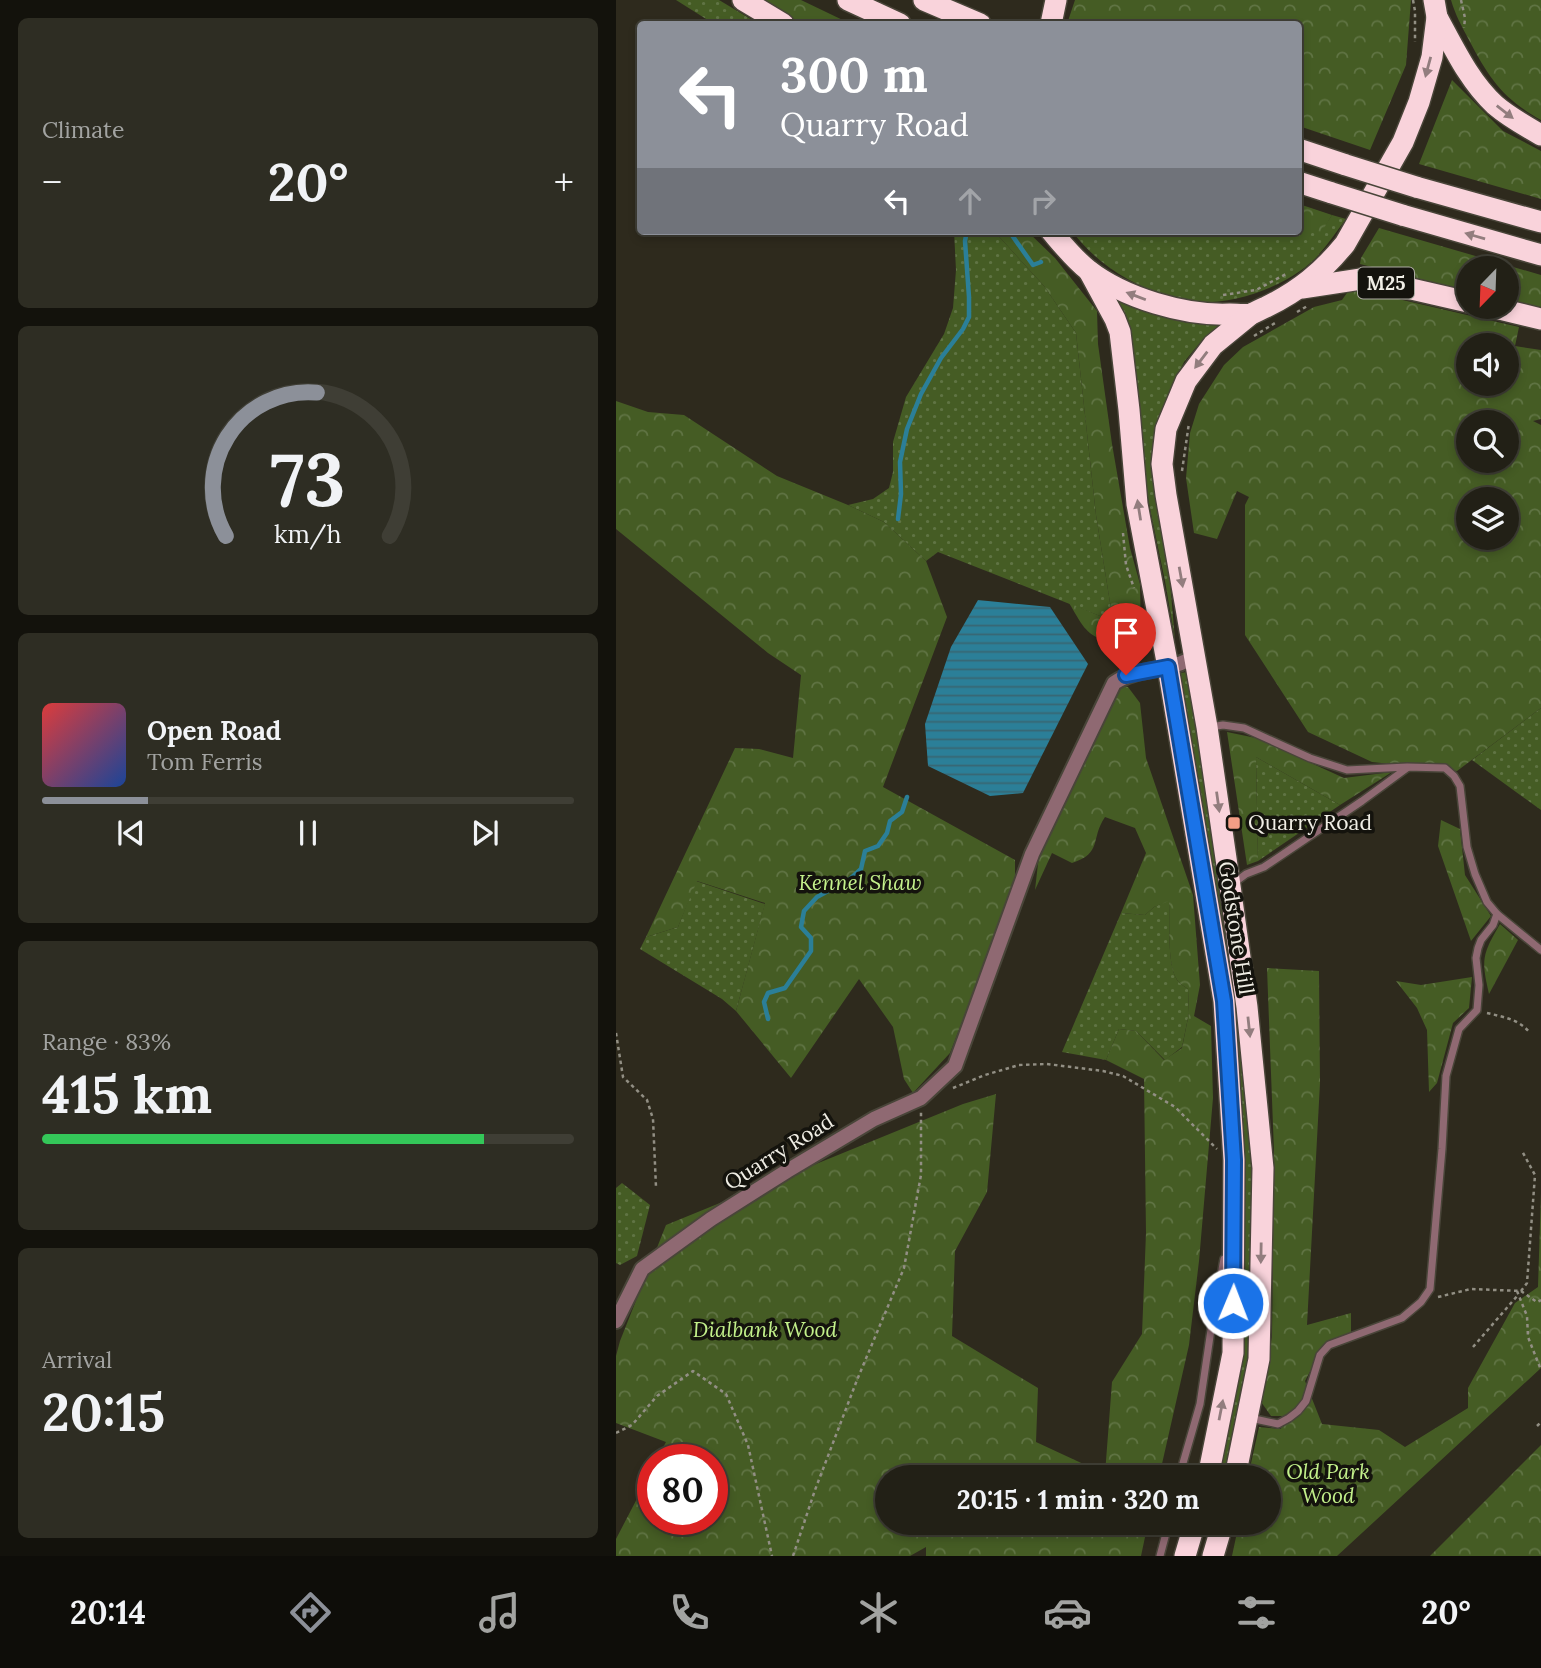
<!DOCTYPE html>
<html lang="en">
<head>
<meta charset="utf-8">
<style>
  :root { --surface:#222016; --page:#2e2d23; --text:#f1f3f6; --muted:#a2a3a1; --line:#3f3e35; --accent:#8c9099 }
  body { margin:0; font-family:Lora,serif; background:var(--page); color:var(--text); height:100vh; display:flex; flex-direction:column; font-size:26px; white-space:nowrap }
  * { box-sizing:border-box; margin:0 }
  p { font-size:23px; color:var(--muted) }
  .icon { flex:none; width:38px; height:38px; fill:none; stroke:currentColor; stroke-width:2; stroke-linecap:round; stroke-linejoin:round }
  .map { position:relative; flex:1; overflow:hidden }
  .details { display:flex; flex-direction:column; gap:18px; padding:18px; background:#13120c; width:616px }
  .details>* { flex:none }
  .banner { position:absolute; left:21px; top:21px; width:665px; height:214px; border-radius:7px; box-shadow:0 4px 10px #0003,0 0 0 2px var(--line); background:#8c9099; color:#fff; overflow:hidden }
  .needle { width:46px; rotate:203deg }
  .buttons { position:absolute; left:840px; top:256px; display:grid; gap:14px }
  .buttons a { display:grid; place-items:center; width:63px; height:63px; border-radius:50%; background:var(--surface); box-shadow:0 4px 10px #0003,0 0 0 2px var(--line); font-size:35px }
  .speed { position:absolute; left:21px; top:1444px; display:flex; gap:14px; font-size:35px; font-weight:700; text-align:center }
  .speed>* { display:grid; place-content:center; width:91px; height:91px; border-radius:50%; background:var(--surface); box-shadow:0 4px 10px #0003,0 0 0 2px var(--line); line-height:1 }
  .speed .limit { border:10px solid #d22; background:#fff; color:#111 }
  .pin { position:absolute; display:grid; place-items:center; width:60px; height:60px; color:#fff; margin:-72px -30px; border-radius:50% 50% 50% 0; rotate:-45deg; box-shadow:0 0 7px #0007 }
  .pin .icon { rotate:45deg }
  .me { position:absolute; width:77px; margin:-38px; rotate:1deg; stroke-linejoin:round; filter:drop-shadow(0 0 5px #0008) }
  .turn { display:flex; align-items:center; gap:24px; height:147px; padding:0 28px; font-size:32px }
  .turn .icon { width:91px; height:91px; stroke-width:2.5 }
  .turn b { display:block; font-size:49px; line-height:60px }
  .lanes { display:flex; align-items:center; height:66px; padding:0 28px; background:#0003; justify-content:center; gap:35px; direction:ltr }
  .lanes .off { opacity:.35 }
  .big { font-size:52px; font-weight:700; line-height:1.1 }
  .details .widget { flex:1; display:flex; flex-direction:column; justify-content:center; gap:10px; min-width:0; padding:0 24px; border-radius:10px; background:var(--page) }
  .details .dial { align-items:center; gap:0 }
  .dial svg { height:182px; overflow:visible; fill:none; stroke:var(--line); stroke-width:7; stroke-linecap:round; text-anchor:middle }
  .dial text { fill:var(--text); stroke:none }
  .song { display:flex; align-items:center; gap:21px }
  .cover { width:84px; height:84px; border-radius:10px; background:linear-gradient(135deg,hsl(0 70% 55%),hsl(220 70% 35%)) }
  .played { height:7px; border-radius:4px; background:linear-gradient(90deg,var(--accent) 20%,var(--line) 20%) }
  .keys { display:flex; justify-content:space-around; direction:ltr }
  .heat { display:flex; justify-content:space-between; align-items:center; font-size:38px; direction:ltr }
  .charge { height:10px; border-radius:5px; background:linear-gradient(90deg,#34c759 83%,var(--line) 0) }
  .trip { position:absolute; left:259px; top:1465px; width:406px; height:70px; border-radius:35px; background:var(--surface); box-shadow:0 4px 10px #0003,0 0 0 2px var(--line); font-weight:700; line-height:70px; text-align:center }
  .tab-bar { display:flex; height:112px; justify-content:space-around; align-items:center; background:#0e0d09; color:var(--muted) }
  .tab-bar .icon { width:49px; height:49px }
  .tab-bar .current { color:var(--accent) }
  .tab-bar b { font-size:32px; color:var(--text) }
  main { display:flex; flex:1; min-height:0 }
  .map>svg:first-child { display:block }
</style>
</head>
<body>
<main>
<section class="details">
<div class="widget"><p>Climate</p>
<div class="heat"><a>−</a><b class="big">20°</b><a>+</a></div>
</div>
<div class="widget dial"><svg viewBox="0 0 100 80">
<path d="M14 69A42 42 0 1 1 86 69"/>
<path d="M14 69A42 42 0 0 1 54 6" stroke="#8c9099"/>
<text x="50" y="56" font-size="32" font-weight="700">73</text>
<text x="50" y="72" font-size="11">km/h</text>
</svg></div>
<div class="widget">
<div class="song"><i class="cover"></i><div><b>Open Road</b><p>Tom Ferris</p></div></div>
<div class="played"></div>
<div class="keys"><svg class="icon" aria-label="previous" viewBox="0 0 24 24"><path d="M18 5L8 12l10 7zM5 5v14"/></svg><svg class="icon" aria-label="pause" viewBox="0 0 24 24"><path d="M8 5v14M16 5v14"/></svg><svg class="icon" aria-label="next" viewBox="0 0 24 24"><path d="M6 5l10 7-10 7zM19 5v14"/></svg></div>
</div>
<div class="widget"><p>Range · 83%</p><b class="big">415 km</b><div class="charge"></div></div>
<div class="widget"><p>Arrival</p><b class="big">20:15</b></div>
</section>
<div class="map">
<svg width="925" height="1556" viewBox="0 0 925 1556">
  <defs>
    <pattern id="grass-dots" width="8" height="8" patternUnits="userSpaceOnUse" patternTransform="scale(1.75)"><rect width="8" height="8" fill="#455c24"/><path d="M2 2h.1M6 6h.1" fill="none" stroke="#607444" stroke-width="1.8" stroke-linecap="round"/></pattern>
    <pattern id="forest-crowns" width="20" height="18" patternUnits="userSpaceOnUse" patternTransform="scale(1.75)"><rect width="20" height="18" fill="#455c24"/><path d="M2 6a3 3 0 1 1 6 0M12 15a3 3 0 1 1 6 0" fill="none" stroke="#607444"/></pattern>
    <pattern id="water-rules" width="6" height="5" patternUnits="userSpaceOnUse" patternTransform="scale(1.75)"><rect width="6" height="5" fill="#2b7f98"/><path d="M0 2.5h6" fill="none" stroke="#386673"/></pattern>
  </defs>
  <rect width="100%" height="100%" fill="#2e2a1d"/>
  <!-- grass -->
  <g fill="url(#grass-dots)">
    <polygon points="60,0 103,0 143,24 98,24"/>
    <path d="M716 215 730 219C716 237 704 258 684 271 652 293 611 305 572 302 565 301 558 298 552 296 513 284 480 263 456 231H657L658 233H704Z"/>
    <polygon points="338,231 378,231 428,286 460,333 480,515 496,615 484,616 322,552 310,561 268,522 232,505 257,499 273,488 277,472 277,442 290,397 328,334 337,308 340,270"/>
    <polygon points="493,289 554,312 570,323 607,322 587,339 568,362 552,396 553,570 559,640 549,581 534,509 525,455"/>
    <polygon points="572,672 607,883 631,1072 638,1198 634,1342 623,1417 609,1477 602,1477 628,1163 563,673"/>
    <polygon points="925,708 925,810 856,760"/>
    <polygon points="640,757 724,805 642,861"/>
    <polygon points="80,881 149,904 120,1011 106,999 24,949 30,937 62,927"/>
    <path d="M553 900C554 921 551 960 560 978 562 983 568 986 572 989L573 1013 566 1047 549 1060 520 1031 503 1029 490 1060 446 1052 505 913 529 915 538 907Z"/>
    <polygon points="6,1183 34,1205 21,1256 4,1265 0,1263 0,1188"/>
  </g>
  <!-- forest -->
  <g fill="url(#forest-crowns)" fill-rule="evenodd">
    <polygon points="143,0 185,0 235,24 182,24"/>
    <polygon points="459,0 795,0 790,65 754,150 683,126 682,24 451,24"/>
    <path d="M835 0H925V120C886 98 873 78 853 40 846 27 839 14 835 0Z"/>
    <polygon points="836,80 887,131 925,151 925,199 803,164"/>
    <polygon points="683,204 716,215 705,233 658,233 657,231 682,231"/>
    <polygon points="763,228 925,275 925,308 891,300 891,268 852,268 852,291 744,264 745,258"/>
    <path d="M378 231H411L439 258 481 311 482 344 496 444 514 548 524 584 525 636 509 660 498 663 492 642C468 634 466 624 453 603L484 616 496 615 480 515 460 333 428 286Z"/>
    <path d="M739 289 903 327 899 346 925 350V419L917 421 925 425V708L841 771 756 762 692 732 629 635V505L633 497 621 491 601 539 578 533 570 478 574 433 583 404 608 365 627 347 698 307 726 300 733 290ZM852 345H891V383H852ZM852 422H891V460H852ZM852 499H891V537H852Z"/>
    <polygon points="0,401 32,412 68,415 161,476 232,505 268,522 310,561 331,617 267,787 399,860 399,886 334,1053 297,1093 288,1079 277,1027 243,979 175,1078 120,1011 149,903 81,881 62,927 30,937 119,748 143,749 177,758 185,675 152,653 0,529"/>
    <path d="M501 685 512 687 524 703 530 758 577 895 584 985 578 1016 595 1026 597 1098 583 1261 573 1345 543 1477H271V1522L532 1523 525 1556H310V1547L294 1556H0V1539L37 1468V1519H96V1460L41 1459 50 1442 0 1423V1356L4 1341 50 1225 347 1104 380 1094 371 1192 339 1251 336 1336 422 1388 420 1442 489 1474 496 1382 526 1334 530 1233 528 1079 490 1060 503 1029 520 1031 548 1060 566 1048 573 1013 572 989C568 986 562 983 560 978 551 961 554 922 553 901L538 907 529 915 505 913 530 853 519 828 489 817C474 839 487 853 456 863L436 853 419 890 423 855 449 802Z"/>
    <polygon points="611,732 640,738 728,778 776,772 724,805 640,757 642,861 631,865"/>
    <polygon points="825,820 844,829 849,875 875,916 855,941 822,846"/>
    <path d="M884 924 902 940 873 994C865 959 866 955 884 924Z"/>
    <path d="M651 968 703 971 704 1083 691 1325 735 1313V1336C705 1350 705 1352 689 1381L706 1424 763 1430 789 1447 852 1408V1388L899 1303 922 1287 925 1193V1368L721 1556H616L623 1523 653 1522V1477H632L643 1427 665 1429 668 1416H655L643 1399 656 1337 658 1152Z"/>
    <polygon points="856,977 853,1008 837,1023 821,1083 813,1092 811,1030 801,1008 780,981 805,985"/>
    <polygon points="925,1445 925,1556 814,1556"/>
  </g>
  <!-- water -->
  <polygon fill="url(#water-rules)" points="362,600 434,607 472,664 407,793 374,796 312,766 309,724 335,647"/>
  <g fill="none" stroke-linecap="round" stroke-linejoin="round">
    <!-- stream -->
    <g stroke="#2b7f98" stroke-width="4.5">
      <polyline points="393,231 417,265 425,262"/>
      <polyline points="282,519 285,494 284,462 291,429 305,394 325,358 347,329 353,317 353,297 349,241 351,231"/>
      <polyline points="152,1019 148,1002 152,993 169,988 195,951 195,938 185,927 188,911 201,897 234,879 245,869 249,851 262,846 271,833 274,821 286,812 291,797"/>
    </g>
    <!-- lane casing -->
    <g stroke="#494539" stroke-width="10">
      <g id="lane">
        <polyline points="595,727 607,725 628,728 694,758 731,770 791,767 829,768 838,776 844,786 851,847 859,874 871,902 881,914 877,925 865,940 862,948 860,958 863,985 861,1010 843,1029 830,1076 826,1149 814,1289 805,1302 786,1318 713,1345 704,1355 690,1401 682,1411 673,1418 662,1424 634,1418"/>
        <polyline points="618,883 630,874 648,867 746,801 791,768"/>
        <polyline points="881,914 925,950"/>
        <polyline points="563,1477 584,1404 596,1323 608,1259"/>
        <polyline points="544,1556 553,1522"/>
      </g>
    </g>
    <!-- street casing -->
    <g stroke="#494539" stroke-width="18">
      <path id="street" d="M0 1321 26 1269 95 1219 171 1171 258 1119 305 1098 339 1066 416 854 498 683C523 666 554 673 579 656"/>
    </g>
    <!-- highway casing -->
    <g stroke="#494539" stroke-width="24">
      <g id="highway">
        <polyline points="127,0 167,24"/>
        <polyline points="232,0 284,24"/>
        <polyline points="308,0 364,24"/>
        <path d="M821 17C838 48 853 81 879 105 893 117 909 126 925 135"/>
        <polyline points="435,24 440,0"/>
        <polyline points="682,149 730,165"/>
        <polyline points="682,182 716,193"/>
        <polyline points="800,187 925,222"/>
        <polyline points="786,215 925,255"/>
        <path d="M435 231C447 245 458 259 472 270 508 298 569 316 614 314 620 314 629 315 635 314 640 312 645 309 650 307 683 291 706 272 729 244L787 142 803 102 816 57 821 17 818 0"/>
        <polyline points="473,271 499,319 504,332 513,410 521,504 552,667 608,1001 618,1160 617,1353 592,1477"/>
        <polyline points="686,288 745,279 765,282 852,302"/>
        <polyline points="871,306 925,319"/>
        <polyline points="619,1477 643,1359 647,1168 631,1007 614,886 591,727 550,495 546,464 550,429 570,381 597,345 635,314"/>
        <polyline points="569,1556 579,1522"/>
        <polyline points="597,1556 607,1522"/>
      </g>
    </g>
    <!-- path -->
    <g stroke="#928f84" stroke-width="2.5" stroke-dasharray="3.5 3.5" stroke-linecap="butt">
      <polyline points="797,0 799,11 799,42"/>
      <polyline points="845,0 849,18 848,28"/>
      <polyline points="607,295 640,290 670,274"/>
      <polyline points="681,312 693,305"/>
      <polyline points="638,336 659,323"/>
      <polyline points="566,471 573,423"/>
      <polyline points="507,533 510,565 518,588"/>
      <polyline points="519,659 530,641"/>
      <path d="M871 1013C887 1017 903 1019 914 1033"/>
      <polyline points="0,1033 7,1077 31,1100 37,1119 40,1187"/>
      <polyline points="337,1088 369,1075 403,1065 431,1064 487,1071 507,1076 559,1107 601,1149"/>
      <polyline points="901,1291 911,1316 912,1337 925,1370"/>
      <polyline points="905,1291 921,1302 925,1300"/>
      <polyline points="822,1297 855,1289 905,1291 911,1283 919,1175 906,1151"/>
      <polyline points="857,1347 902,1295"/>
      <polyline points="921,1426 925,1422"/>
      <polyline points="0,1433 16,1425 41,1396 77,1371 110,1394 132,1445 156,1556"/>
      <polyline points="177,1556 199,1490 241,1380 288,1268 305,1175 305,1112"/>
    </g>
    <!-- lane -->
    <use href="#lane" stroke="#8f6972" stroke-width="7"/>
    <!-- street -->
    <use href="#street" stroke="#8f6972" stroke-width="14"/>
    <!-- highway -->
    <use href="#highway" stroke="#f9d3db" stroke-width="21"/>
    <!-- highway-bridge casing -->
    <g stroke="#494539" stroke-width="24" stroke-linecap="butt">
      <g id="highway-bridge">
        <polyline points="730,165 800,187"/>
        <polyline points="716,193 786,215"/>
      </g>
    </g>
    <!-- highway-bridge -->
    <use href="#highway-bridge" stroke="#f9d3db" stroke-width="21"/>
  </g>
  <!-- one-way arrows -->
  <defs><path id="oneway-solid" d="M-6-.8H1V-3.2L6.5 0L1 3.2V.8H-6Z" transform="scale(1.75)"/></defs>
  <g fill="#927d7e">
    <use href="#oneway-solid" transform="translate(812 67) rotate(105)"/>
    <use href="#oneway-solid" transform="translate(889 112) rotate(38)"/>
    <use href="#oneway-solid" transform="translate(859 236) rotate(-164)"/>
    <use href="#oneway-solid" transform="translate(520 296) rotate(-159)"/>
    <use href="#oneway-solid" transform="translate(585 360) rotate(127)"/>
    <use href="#oneway-solid" transform="translate(523 510) rotate(-99)"/>
    <use href="#oneway-solid" transform="translate(565 577) rotate(80)"/>
    <use href="#oneway-solid" transform="translate(602 802) rotate(82)"/>
    <use href="#oneway-solid" transform="translate(633 1027) rotate(84)"/>
    <use href="#oneway-solid" transform="translate(645 1253) rotate(91)"/>
    <use href="#oneway-solid" transform="translate(605 1410) rotate(-79)"/>
  </g>
  <g fill="none" stroke-linecap="round" stroke-linejoin="round">
    <!-- route casing -->
    <g stroke="#114b97" stroke-width="18">
      <polyline id="route" points="510,675 552,667 608,1001 618,1160 617,1303"/>
    </g>
    <!-- route -->
    <use href="#route" stroke="#1a73e8" stroke-width="12"/>
  </g>
  <!-- markers -->
  <rect fill="#f49e86" stroke="#14130d" stroke-width="2.5" x="611" y="816" width="14" height="14" rx="3.5"/>
  <g text-anchor="middle" stroke-width="7" stroke-linejoin="round" paint-order="stroke">
    <!-- shield labels -->
    <rect fill="#14130d" stroke="#aeaca4" stroke-width="2" x="742" y="267.5" width="56" height="31" rx="5"/>
    <g font-size="19" font-weight="bold" fill="#f0eee5">
      <text x="770" y="290">M25</text>
    </g>
    <!-- poi labels -->
    <g font-size="21" fill="#f0eee5" stroke="#14130d" text-anchor="start">
      <text x="632" y="830">Quarry Road</text>
    </g>
    <!-- park labels -->
    <g font-size="21" font-style="italic" fill="#c3f18b" stroke="#14130d">
      <text x="244" y="890">Kennel Shaw</text>
      <text x="149" y="1337">Dialbank Wood</text>
      <text x="712" y="1479">Old Park<tspan x="712" dy="24">Wood</tspan></text>
    </g>
    <!-- street labels -->
    <g font-size="21" fill="#f0eee5" stroke="#14130d">
      <text transform="translate(620 928) rotate(81)" y="7">Godstone Hill</text>
      <text transform="translate(163 1152) rotate(-32)" y="7">Quarry Road</text>
    </g>
  </g>
</svg>
<div class="buttons">
<a><svg class="needle" viewBox="-14 -14 28 28"><path d="M0-13l5 13h-10z" fill="#e53935"/><path d="M0 13l5-13h-10z" fill="#a2a3a1"/></svg></a>
<a><svg class="icon" aria-label="sound" viewBox="0 0 24 24"><path d="M4 9h4l5-4v14l-5-4H4zM17 9q2 3 0 6"/></svg></a>
<a><svg class="icon" aria-label="search" viewBox="0 0 24 24"><circle cx="10" cy="10" r="6"/><path d="M15 15l6 6"/></svg></a>
<a><svg class="icon" aria-label="layers" viewBox="0 0 24 24"><path d="M12 4l9 5-9 5-9-5zM3 14l9 5 9-5"/></svg></a>
</div>
<div class="speed"><div class="limit">80</div></div>
<div class="pin" style="left:510px;top:675px;background:#d93025"><svg class="icon" aria-label="arrive" viewBox="0 0 24 24"><path d="M6 21V4h12l-3 4 3 4H6"/></svg></div>
<svg class="me" style="left:617px;top:1303px" viewBox="-20 -20 40 40"><circle r="17" fill="#1a73e8" stroke="#fff" stroke-width="3"/><path d="M0-11L8 9 0 5-8 9z" fill="#fff"/></svg>
<div class="trip">20:15 · 1 min · 320 m</div>
<div class="banner">
<div class="turn"><svg class="icon" aria-label="left" viewBox="0 0 24 24"><path d="M17 20v-9H6M10 6l-5 5 5 5"/></svg><div><b>300 m</b>Quarry Road</div></div>
<div class="lanes"><svg class="icon" aria-label="left" viewBox="0 0 24 24"><path d="M17 20v-9H6M10 6l-5 5 5 5"/></svg><svg class="icon off" aria-label="ahead" viewBox="0 0 24 24"><path d="M12 20V5M6 11l6-6 6 6"/></svg><svg class="icon off" aria-label="right" viewBox="0 0 24 24"><path d="M7 20v-9h11M14 6l5 5-5 5"/></svg></div>
</div>
</div>
</main>
<nav class="tab-bar">
<b>20:14</b>
<svg class="icon current" aria-label="directions" viewBox="0 0 24 24"><path d="M12 3l9 9-9 9-9-9zM9 14v-3h6M13 9l2 2-2 2"/></svg>
<svg class="icon" aria-label="music" viewBox="0 0 24 24"><path d="M9 18V5l10-2v13"/><circle cx="6" cy="18" r="3"/><circle cx="16" cy="16" r="3"/></svg>
<svg class="icon" aria-label="phone" viewBox="0 0 24 24"><path d="M5 4h4l2 5-3 2q2 4 5 5l2-3 5 2v4C11 20 4 13 5 4z"/></svg>
<svg class="icon" aria-label="climate" viewBox="0 0 24 24"><path d="M12 3v18M4 7l16 10M4 17L20 7"/></svg>
<svg class="icon" aria-label="car" viewBox="0 0 24 24"><path d="M5 17H2v-5l4-1 3-4h7l3 4 3 1v5h-3M9 17h6M6 11h13"/><circle cx="7" cy="17" r="2"/><circle cx="17" cy="17" r="2"/></svg>
<svg class="icon" aria-label="filters" viewBox="0 0 24 24"><path d="M4 7h16M4 17h16"/><circle cx="9" cy="7" r="2"/><circle cx="15" cy="17" r="2"/></svg>
<b>20°</b>
</nav>
</body>
</html>
